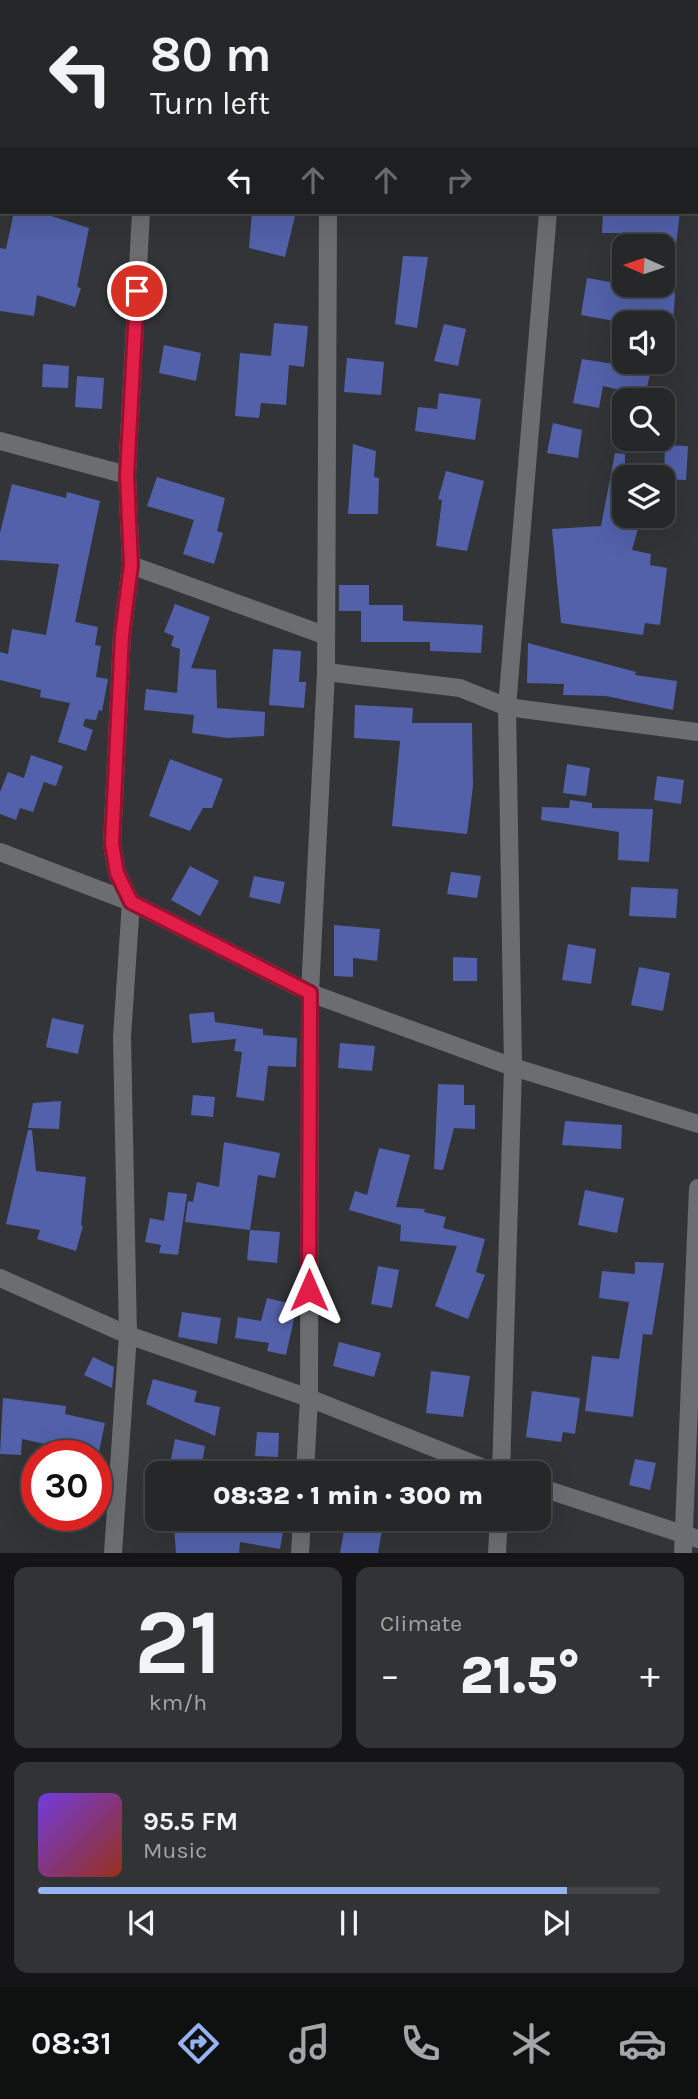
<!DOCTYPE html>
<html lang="en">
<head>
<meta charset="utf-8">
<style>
  :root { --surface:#262729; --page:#323335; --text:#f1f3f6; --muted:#a4a5a8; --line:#424446; --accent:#95b2f1 }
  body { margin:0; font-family:Karla,sans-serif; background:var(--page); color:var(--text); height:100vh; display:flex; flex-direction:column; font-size:26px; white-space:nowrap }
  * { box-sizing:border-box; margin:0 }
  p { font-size:23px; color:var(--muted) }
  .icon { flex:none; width:38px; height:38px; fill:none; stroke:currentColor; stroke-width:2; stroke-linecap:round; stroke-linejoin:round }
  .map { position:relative; height:1553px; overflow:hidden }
  .details { display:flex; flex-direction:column; gap:14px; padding:14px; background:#151517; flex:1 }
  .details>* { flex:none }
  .guide { position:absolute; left:0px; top:0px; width:698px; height:214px; box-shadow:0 7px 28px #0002,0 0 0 2px var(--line); background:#262729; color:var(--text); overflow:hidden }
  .needle { width:46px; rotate:273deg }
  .controls { position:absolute; left:612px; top:234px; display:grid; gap:14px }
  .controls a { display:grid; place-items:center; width:63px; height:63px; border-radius:14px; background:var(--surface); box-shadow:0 7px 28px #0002,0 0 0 2px var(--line); font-size:35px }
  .speed { position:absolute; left:21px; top:1440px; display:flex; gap:14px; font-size:35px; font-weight:700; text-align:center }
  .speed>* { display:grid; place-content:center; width:91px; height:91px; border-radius:50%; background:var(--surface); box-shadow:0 7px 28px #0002,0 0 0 2px var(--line); line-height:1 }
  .speed .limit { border:10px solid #d22; background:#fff; color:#111 }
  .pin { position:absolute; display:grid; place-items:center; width:60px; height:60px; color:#fff; margin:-30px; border:4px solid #fff; border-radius:50%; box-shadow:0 2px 7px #0007 }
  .me { position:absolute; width:77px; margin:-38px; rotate:0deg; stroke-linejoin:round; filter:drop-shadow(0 0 5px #0008) }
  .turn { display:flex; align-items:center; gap:24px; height:147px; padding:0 35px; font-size:32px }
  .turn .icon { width:91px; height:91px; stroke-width:2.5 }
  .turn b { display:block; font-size:49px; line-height:60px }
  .lanes { display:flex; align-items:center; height:66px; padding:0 35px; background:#0003; justify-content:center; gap:35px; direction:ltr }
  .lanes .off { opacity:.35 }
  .big { font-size:52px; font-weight:800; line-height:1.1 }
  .details .widget { flex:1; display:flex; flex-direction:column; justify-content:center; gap:10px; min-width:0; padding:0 24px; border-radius:14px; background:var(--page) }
  .details .dial { align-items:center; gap:0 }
  .dial b { font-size:91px; line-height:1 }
  .song { display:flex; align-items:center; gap:21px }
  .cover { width:84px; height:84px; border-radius:10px; background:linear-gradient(135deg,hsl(260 70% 55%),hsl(10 70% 35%)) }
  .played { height:7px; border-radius:4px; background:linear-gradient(90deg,var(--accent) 85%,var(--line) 85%) }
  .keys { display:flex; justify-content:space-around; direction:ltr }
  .heat { display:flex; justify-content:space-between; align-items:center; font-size:38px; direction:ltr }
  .details .tiles { flex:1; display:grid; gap:14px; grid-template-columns:1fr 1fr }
  .widget:last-child { grid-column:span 2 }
  .trip { position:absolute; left:145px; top:1461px; width:406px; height:70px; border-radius:14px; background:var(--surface); box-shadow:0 7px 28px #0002,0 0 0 2px var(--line); font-weight:800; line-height:70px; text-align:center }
  .tabs { display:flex; height:112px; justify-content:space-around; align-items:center; background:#0f1010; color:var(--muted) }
  .tabs .icon { width:49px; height:49px }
  .tabs .on { color:var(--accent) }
  .tabs b { font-size:32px; color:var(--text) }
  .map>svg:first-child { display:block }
</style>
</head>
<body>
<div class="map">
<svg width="698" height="1553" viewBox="0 0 698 1553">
  <rect width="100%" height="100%" fill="#333437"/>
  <!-- building -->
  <g fill="#5261a9">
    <polygon points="14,212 42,213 89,228 77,287 81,288 75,307 37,295 34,316 0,311 0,248 6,249"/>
    <polygon points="252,212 296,212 285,257 249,248"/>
    <polygon points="603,212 680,212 676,245 639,240 640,233 602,233"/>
    <polygon points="403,256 428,257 417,328 395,324"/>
    <polygon points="587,278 675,293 673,324 631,324 581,315"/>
    <polygon points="274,323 308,326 304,367 289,365 286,405 261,403 259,418 235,416 240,353 271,356"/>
    <polygon points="444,324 466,329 458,366 434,361"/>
    <polygon points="164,345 201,353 196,381 159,373"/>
    <polygon points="347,358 384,362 381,395 344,392"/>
    <polygon points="582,359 651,370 645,396 603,386 599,408 573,403"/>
    <polygon points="43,364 69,366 68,388 42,387"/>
    <polygon points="77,376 104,378 102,409 75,407"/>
    <polygon points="439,393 481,399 475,440 415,431 418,407 437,409"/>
    <polygon points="553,423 582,430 578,458 547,453"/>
    <polygon points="353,444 376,451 374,477 379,478 378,514 348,514"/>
    <polygon points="665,445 688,446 686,480 664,479"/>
    <polygon points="615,453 625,454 625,518 640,522 632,550 651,554 650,565 667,568 660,625 645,623 643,635 561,623 552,529 601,526"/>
    <polygon points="446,471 484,481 467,551 436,546 442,500 438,499"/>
    <polygon points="157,477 225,498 217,531 223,533 214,564 183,554 194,520 147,506"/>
    <polygon points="12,484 66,498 67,492 100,501 75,622 98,627 95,645 101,646 96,677 108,679 102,711 99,710 96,720 85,719 83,726 93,730 86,751 58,742 70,703 40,697 41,690 0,680 0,652 8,654 12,629 46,635 59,564 0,560 0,533"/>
    <polygon points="339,585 369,585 369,605 403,605 403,621 483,625 481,653 430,651 430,642 361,642 361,611 339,611"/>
    <polygon points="175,604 210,617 191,668 216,670 217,708 265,712 264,736 228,738 192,733 194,715 144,710 146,689 177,693 180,649 171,646 174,636 164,632"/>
    <polygon points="528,643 636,672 635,675 677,681 673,710 606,696 563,695 564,684 527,683"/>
    <polygon points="273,649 301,651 299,682 306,682 304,708 269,705"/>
    <polygon points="355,705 413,708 412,723 472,723 473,786 467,834 392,826 400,741 354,738"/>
    <polygon points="31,755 63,766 56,786 44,782 33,812 20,808 16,820 0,814 0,792 8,772 24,778"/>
    <polygon points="170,759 223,779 212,808 203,808 190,831 149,816"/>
    <polygon points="567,764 590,768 586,796 563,793"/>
    <polygon points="657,776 684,780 681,804 654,800"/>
    <polygon points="570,800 592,803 592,808 653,809 649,862 618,860 619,832 541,820 542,807 569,808"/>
    <polygon points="190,866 219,881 200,916 171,900"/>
    <polygon points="451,872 481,876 477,898 447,894"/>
    <polygon points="254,876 285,882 280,904 249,897"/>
    <polygon points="631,887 678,889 676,918 629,916"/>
    <polygon points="334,925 380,929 377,961 353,958 353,977 334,976"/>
    <polygon points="568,944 596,949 591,984 562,980"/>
    <polygon points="453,957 477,958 477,981 453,981"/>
    <polygon points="639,967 670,973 663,1011 631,1005"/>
    <polygon points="214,1012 215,1022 263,1029 263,1035 297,1038 296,1067 268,1066 264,1101 236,1097 242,1052 234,1051 236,1039 192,1043 189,1014"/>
    <polygon points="52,1018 84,1025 78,1054 46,1047"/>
    <polygon points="340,1043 375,1046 372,1071 338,1068"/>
    <polygon points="438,1084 464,1085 464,1105 475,1105 475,1129 454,1128 443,1170 434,1169"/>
    <polygon points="193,1095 215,1097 213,1117 191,1115"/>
    <polygon points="61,1101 59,1129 28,1128 33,1103"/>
    <polygon points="565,1121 622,1125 621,1149 562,1145"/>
    <polygon points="28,1130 32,1130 36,1171 86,1177 81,1225 83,1226 76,1251 37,1239 40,1230 6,1224"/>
    <polygon points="224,1142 280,1153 275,1178 258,1175 250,1230 280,1232 277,1263 247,1260 250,1230 185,1222 188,1201 193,1202 197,1182 219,1187"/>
    <polygon points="379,1148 410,1155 396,1207 425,1209 424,1212 446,1217 443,1228 485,1239 476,1272 485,1275 468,1319 435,1306 457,1246 400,1241 401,1225 349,1210 355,1191 367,1195"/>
    <polygon points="585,1190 624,1198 617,1233 578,1225"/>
    <polygon points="168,1192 187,1194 178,1255 159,1253 161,1245 145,1242 150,1218 164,1221"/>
    <polygon points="635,1262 664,1263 652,1335 643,1334 633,1417 585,1411 592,1356 619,1359 629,1302 599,1298 602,1271 635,1274"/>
    <polygon points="378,1266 399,1270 392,1308 371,1304"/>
    <polygon points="267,1298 297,1305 286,1355 267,1351 269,1343 235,1338 238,1317 261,1321"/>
    <polygon points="182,1312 221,1318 217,1344 178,1337"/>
    <polygon points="339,1342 381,1353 374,1377 333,1366"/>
    <polygon points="93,1357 114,1367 112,1388 84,1375"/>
    <polygon points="431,1371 470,1376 463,1417 426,1413"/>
    <polygon points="153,1379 197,1391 194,1402 220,1407 215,1436 146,1404"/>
    <polygon points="532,1391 580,1398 575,1434 563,1432 561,1442 526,1437"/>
    <polygon points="3,1398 66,1406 65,1414 105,1423 98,1456 62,1456 64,1448 22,1439 21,1455 0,1454"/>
    <polygon points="257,1432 279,1433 278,1457 255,1456"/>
    <polygon points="175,1439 205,1446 200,1474 168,1474"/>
    <polygon points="635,1459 656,1463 650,1490 629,1485"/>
    <polygon points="235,1519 285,1519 280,1549 240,1542 239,1553 176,1553 174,1528 234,1523"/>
    <polygon points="346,1519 384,1519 378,1553 340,1553"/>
  </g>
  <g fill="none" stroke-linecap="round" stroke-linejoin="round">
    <!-- minor -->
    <g stroke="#6b6d70" stroke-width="18">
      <polyline points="128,0 128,2"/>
      <polyline points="331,2 331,0"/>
      <polyline points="0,68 2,68"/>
      <polyline points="696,84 698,84"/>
      <polyline points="0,441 127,475"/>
      <polyline points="131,565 324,635"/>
      <polyline points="326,672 460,688 507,707 698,732"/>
      <polyline points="0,852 131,902 310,993 513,1067 698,1124"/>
      <polyline points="0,1278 128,1335 309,1398 499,1474"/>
      <polyline points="305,1474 309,1398 310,993 326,672 328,212"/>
      <polyline points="501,1474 513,1067 507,707 548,212"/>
      <polyline points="539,1487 698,1539"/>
      <polyline points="113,1553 128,1335 122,1037 131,902 117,873 112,844 122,635 131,565 127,475 141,212"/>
      <polyline points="300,1553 302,1519"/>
      <polyline points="497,1553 499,1519"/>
      <polyline points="683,1553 698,1188"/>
    </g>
  </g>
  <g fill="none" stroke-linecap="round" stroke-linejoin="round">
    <!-- route casing -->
    <g stroke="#92132f" stroke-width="18">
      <polyline id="route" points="137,291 127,475 131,565 122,635 112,844 117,873 131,902 310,993 309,1290"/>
    </g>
    <!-- route -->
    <use href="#route" stroke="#e11d48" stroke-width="12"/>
  </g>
</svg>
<div class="controls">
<a><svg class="needle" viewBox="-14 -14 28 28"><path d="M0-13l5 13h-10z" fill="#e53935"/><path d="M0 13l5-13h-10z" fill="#a4a5a8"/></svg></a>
<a><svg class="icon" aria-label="sound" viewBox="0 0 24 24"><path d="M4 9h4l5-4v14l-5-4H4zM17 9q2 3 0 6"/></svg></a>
<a><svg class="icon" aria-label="search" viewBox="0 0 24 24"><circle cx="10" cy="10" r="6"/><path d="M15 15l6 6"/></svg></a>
<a><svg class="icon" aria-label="layers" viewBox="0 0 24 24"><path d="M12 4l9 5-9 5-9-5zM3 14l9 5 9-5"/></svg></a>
</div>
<div class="speed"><div class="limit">30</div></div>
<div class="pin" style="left:137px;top:291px;background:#d93025"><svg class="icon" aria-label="arrive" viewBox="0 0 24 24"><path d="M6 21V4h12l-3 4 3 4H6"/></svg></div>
<svg class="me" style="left:309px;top:1290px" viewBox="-20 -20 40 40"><path d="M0-17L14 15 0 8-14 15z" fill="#e11d48" stroke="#fff" stroke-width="4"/></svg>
<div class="trip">08:32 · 1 min · 300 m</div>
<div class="guide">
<div class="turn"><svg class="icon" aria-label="left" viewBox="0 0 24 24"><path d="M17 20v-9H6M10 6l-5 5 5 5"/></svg><div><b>80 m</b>Turn left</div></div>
<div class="lanes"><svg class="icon" aria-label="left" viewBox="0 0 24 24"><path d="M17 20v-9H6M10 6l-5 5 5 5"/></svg><svg class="icon off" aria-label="ahead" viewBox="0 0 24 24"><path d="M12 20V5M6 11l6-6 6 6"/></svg><svg class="icon off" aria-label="ahead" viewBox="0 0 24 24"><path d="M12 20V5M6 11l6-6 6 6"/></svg><svg class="icon off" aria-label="right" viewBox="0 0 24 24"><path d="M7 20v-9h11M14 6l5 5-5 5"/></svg></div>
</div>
</div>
<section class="details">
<div class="tiles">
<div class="widget dial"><b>21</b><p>km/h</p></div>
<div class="widget"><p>Climate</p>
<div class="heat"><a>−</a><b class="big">21.5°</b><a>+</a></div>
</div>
<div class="widget">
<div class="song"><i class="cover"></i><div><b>95.5 FM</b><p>Music</p></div></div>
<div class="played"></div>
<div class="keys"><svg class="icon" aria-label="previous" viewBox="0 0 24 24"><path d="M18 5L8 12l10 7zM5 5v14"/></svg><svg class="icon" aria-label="pause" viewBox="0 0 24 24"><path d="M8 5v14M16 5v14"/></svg><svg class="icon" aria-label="next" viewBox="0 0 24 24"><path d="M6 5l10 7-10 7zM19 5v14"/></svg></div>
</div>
</div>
</section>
<nav class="tabs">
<b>08:31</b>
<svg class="icon on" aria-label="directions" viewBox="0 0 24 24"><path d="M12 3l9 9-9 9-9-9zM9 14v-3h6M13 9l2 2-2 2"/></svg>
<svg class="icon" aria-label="music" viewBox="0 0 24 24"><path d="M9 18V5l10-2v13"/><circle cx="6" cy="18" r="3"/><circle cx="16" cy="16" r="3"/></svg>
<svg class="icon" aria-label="phone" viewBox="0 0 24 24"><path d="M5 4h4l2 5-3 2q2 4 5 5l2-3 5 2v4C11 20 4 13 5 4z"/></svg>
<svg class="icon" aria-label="climate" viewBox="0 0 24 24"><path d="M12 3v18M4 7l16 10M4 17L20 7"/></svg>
<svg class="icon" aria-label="car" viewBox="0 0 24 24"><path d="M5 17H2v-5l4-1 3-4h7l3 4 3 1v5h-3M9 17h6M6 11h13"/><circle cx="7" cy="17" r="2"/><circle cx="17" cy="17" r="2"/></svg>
</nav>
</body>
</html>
